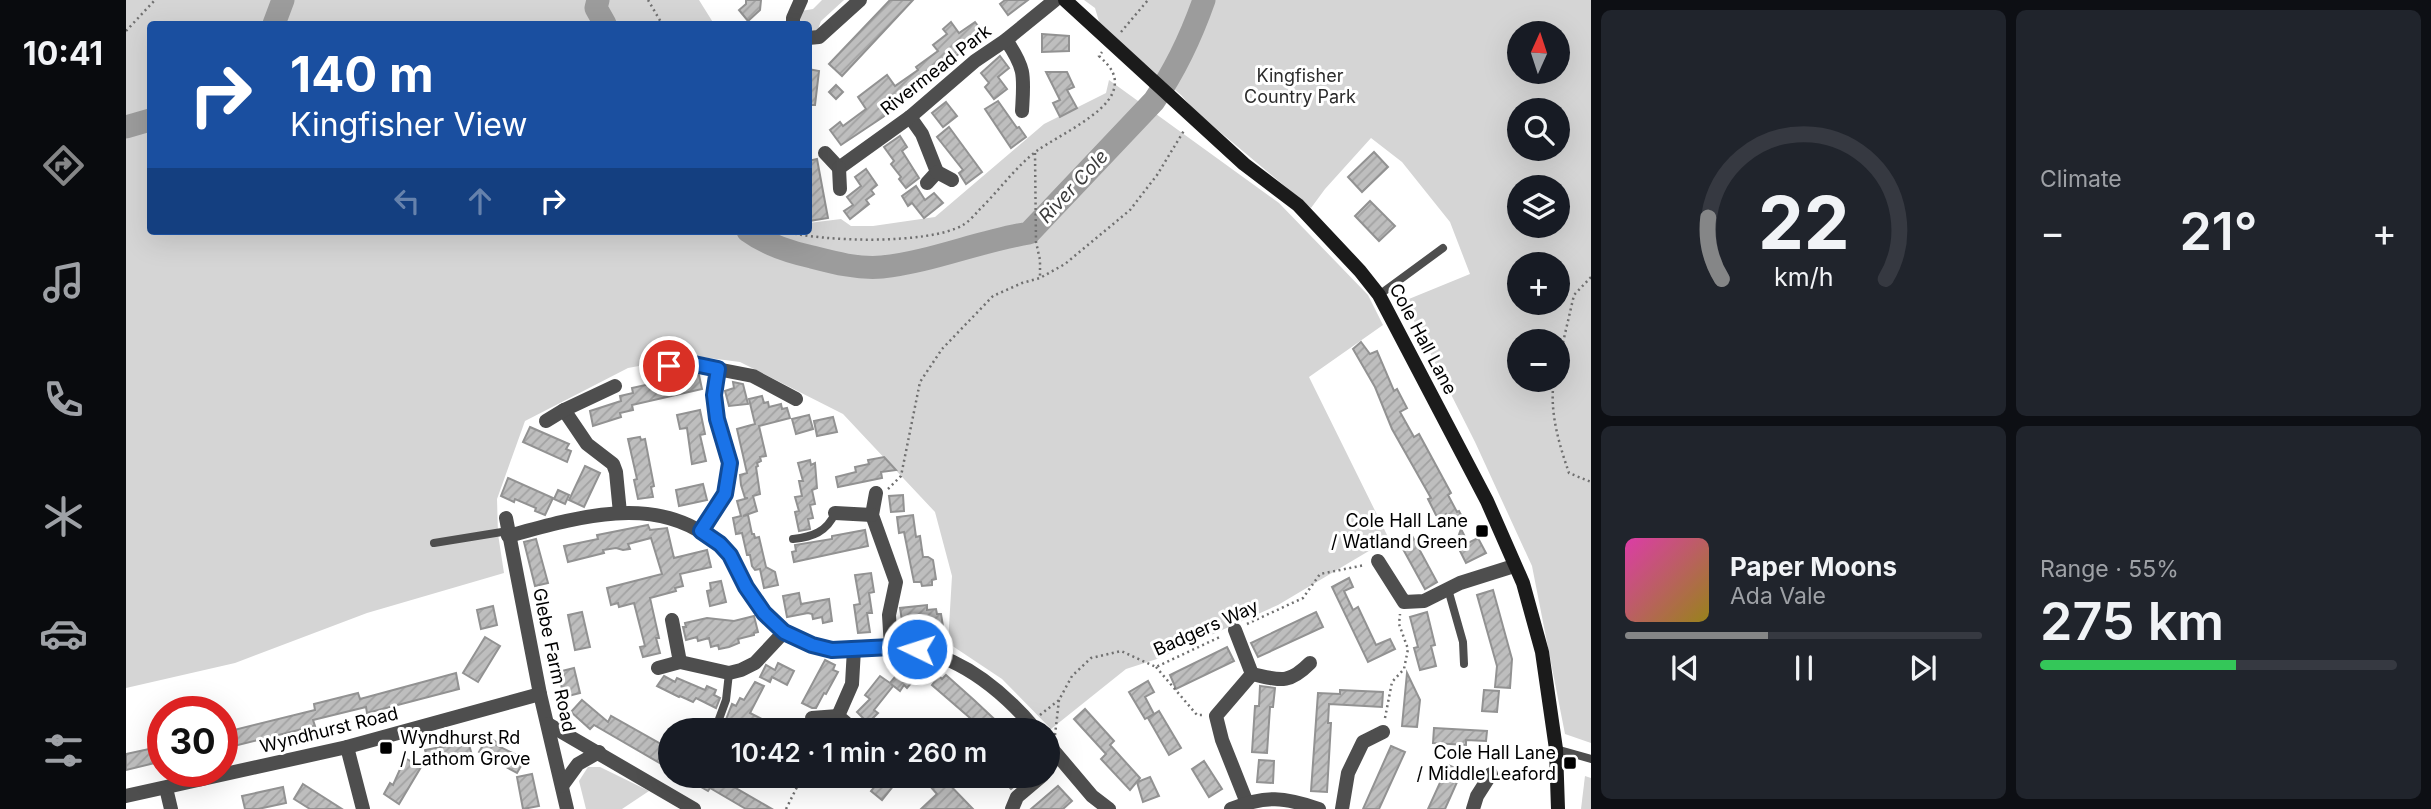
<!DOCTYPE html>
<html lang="en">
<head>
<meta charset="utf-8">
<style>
  :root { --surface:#171b24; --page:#20242c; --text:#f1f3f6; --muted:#9ea1a6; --line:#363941; --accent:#858687 }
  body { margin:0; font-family:Inter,sans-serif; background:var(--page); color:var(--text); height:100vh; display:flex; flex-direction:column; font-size:26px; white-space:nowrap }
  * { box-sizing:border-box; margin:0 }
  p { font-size:23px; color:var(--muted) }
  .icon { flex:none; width:38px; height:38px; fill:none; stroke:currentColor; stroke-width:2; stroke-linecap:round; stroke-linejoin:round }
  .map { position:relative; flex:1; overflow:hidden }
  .details { display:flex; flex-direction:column; gap:10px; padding:10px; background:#0d0f14; width:840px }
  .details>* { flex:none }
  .hud { position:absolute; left:21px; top:21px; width:665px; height:214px; border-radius:7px; box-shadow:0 7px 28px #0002; background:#1a4fa0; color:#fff; overflow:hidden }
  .needle { width:46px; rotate:3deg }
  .buttons { position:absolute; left:1381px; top:21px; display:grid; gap:14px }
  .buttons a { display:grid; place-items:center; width:63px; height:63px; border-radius:50%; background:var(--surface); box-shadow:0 7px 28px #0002; font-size:35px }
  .speed { position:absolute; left:21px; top:696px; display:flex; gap:14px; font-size:35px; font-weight:700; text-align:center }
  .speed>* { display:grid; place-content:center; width:91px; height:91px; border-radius:50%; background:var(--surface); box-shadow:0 7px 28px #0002; line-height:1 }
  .speed .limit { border:10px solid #d22; background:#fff; color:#111 }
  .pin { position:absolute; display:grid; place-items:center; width:60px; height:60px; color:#fff; margin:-30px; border:4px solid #fff; border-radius:50%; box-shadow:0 2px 7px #0007 }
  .me { position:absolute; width:77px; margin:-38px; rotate:274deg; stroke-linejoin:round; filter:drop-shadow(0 0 5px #0008) }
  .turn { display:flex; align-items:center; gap:24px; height:147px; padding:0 28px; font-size:32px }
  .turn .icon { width:91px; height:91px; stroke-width:2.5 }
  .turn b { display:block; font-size:49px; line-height:60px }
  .lanes { display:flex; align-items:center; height:66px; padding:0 28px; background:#0003; justify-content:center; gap:35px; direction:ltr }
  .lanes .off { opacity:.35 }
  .big { font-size:52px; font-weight:600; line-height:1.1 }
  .details .widget { flex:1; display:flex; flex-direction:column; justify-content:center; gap:10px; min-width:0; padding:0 24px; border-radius:10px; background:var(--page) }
  .details .dial { align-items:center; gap:0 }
  .dial svg { height:182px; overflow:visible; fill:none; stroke:var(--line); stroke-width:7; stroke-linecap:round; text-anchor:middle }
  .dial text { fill:var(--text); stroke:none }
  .song { display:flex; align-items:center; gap:21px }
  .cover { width:84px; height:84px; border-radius:10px; background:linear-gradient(135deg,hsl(320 70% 55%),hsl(50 70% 35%)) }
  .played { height:7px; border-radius:4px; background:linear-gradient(90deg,var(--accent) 40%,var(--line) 40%) }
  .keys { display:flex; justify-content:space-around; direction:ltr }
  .heat { display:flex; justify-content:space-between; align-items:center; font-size:38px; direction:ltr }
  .charge { height:10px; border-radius:5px; background:linear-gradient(90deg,#34c759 55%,var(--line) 0) }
  .details .tiles { flex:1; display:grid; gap:10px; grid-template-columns:repeat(2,1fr) }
  .trip { position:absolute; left:532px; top:718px; width:402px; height:70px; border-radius:35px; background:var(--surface); box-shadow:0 7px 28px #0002; font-weight:600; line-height:70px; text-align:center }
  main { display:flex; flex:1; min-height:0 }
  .tab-bar { display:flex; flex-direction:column; width:126px; justify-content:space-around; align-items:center; background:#090b0e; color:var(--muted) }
  .tab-bar .icon { width:49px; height:49px }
  .tab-bar .active { color:var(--accent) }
  .tab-bar b { font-size:32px; color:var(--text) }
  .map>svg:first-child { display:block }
</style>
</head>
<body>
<main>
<nav class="tab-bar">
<b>10:41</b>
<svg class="icon active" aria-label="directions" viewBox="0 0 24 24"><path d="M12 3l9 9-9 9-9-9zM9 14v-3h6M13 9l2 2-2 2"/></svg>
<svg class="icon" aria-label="music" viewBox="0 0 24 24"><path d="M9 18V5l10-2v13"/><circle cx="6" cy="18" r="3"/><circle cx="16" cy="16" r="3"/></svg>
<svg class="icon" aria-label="phone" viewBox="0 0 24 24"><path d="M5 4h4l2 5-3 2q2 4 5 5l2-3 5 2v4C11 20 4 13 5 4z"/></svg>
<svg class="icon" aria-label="climate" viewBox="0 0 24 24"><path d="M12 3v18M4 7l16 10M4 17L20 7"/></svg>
<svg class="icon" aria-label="car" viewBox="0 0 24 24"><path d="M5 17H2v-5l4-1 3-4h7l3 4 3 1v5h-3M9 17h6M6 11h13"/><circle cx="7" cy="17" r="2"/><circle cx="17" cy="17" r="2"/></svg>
<svg class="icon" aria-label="filters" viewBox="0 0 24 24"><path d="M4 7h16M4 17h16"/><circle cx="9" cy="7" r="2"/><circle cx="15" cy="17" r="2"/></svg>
</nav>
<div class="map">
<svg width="1465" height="809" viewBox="0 0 1465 809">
  <defs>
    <pattern id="building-hatch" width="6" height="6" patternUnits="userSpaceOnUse" patternTransform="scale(1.75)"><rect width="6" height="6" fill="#bebebe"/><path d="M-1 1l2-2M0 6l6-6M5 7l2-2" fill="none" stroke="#a2a2a2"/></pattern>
  </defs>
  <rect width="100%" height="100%" fill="#fff"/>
  <!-- green -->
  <g fill="#d5d5d5" fill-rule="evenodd">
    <polygon points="0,0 573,0 588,24 24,24 24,231 682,231 683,223 715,219 725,226 747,226 809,217 918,124 980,93 983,80 1153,203 1242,295 1257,325 1183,377 1263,539 1152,605 1031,659 1000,669 925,729 876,679 822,643 826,576 809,512 717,414 614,362 567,356 502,368 399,421 371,499 372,534 378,573 241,613 109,663 0,688"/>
    <polygon points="696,0 718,0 695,21 691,32 683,33 682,24 672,24 675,11 687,9"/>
    <path d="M958 0H1465V743L1439 734 1406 566 1349 442 1278 301 1344 274 1324 222 1276 162 1245 138 1199 189 1185 208 1069 111 1055 95 974 25 969 8ZM1393 33H1432V72H1393ZM1393 110H1432V149H1393ZM1393 187H1432V226H1393ZM1393 264H1432V303H1393ZM1393 341H1432V380H1393Z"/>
    <polygon points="462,767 474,767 523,791 496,809 460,809 453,781"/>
    <polygon points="1459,776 1465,778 1465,809 1455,809"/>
  </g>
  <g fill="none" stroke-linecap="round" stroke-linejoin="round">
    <!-- river -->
    <g stroke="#9c9c9c" stroke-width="23">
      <polyline points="472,0 470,8 479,24"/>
      <polyline points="148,24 157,0"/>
      <polyline points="0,127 24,120"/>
      <path d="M622 231C641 245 663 252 686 257 709 263 732 269 756 267 805 262 853 241 903 233L1028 101C1050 69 1065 37 1078 0"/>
    </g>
  </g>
  <!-- building -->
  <g fill="url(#building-hatch)" stroke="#929292" stroke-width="2">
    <polygon points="620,0 635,0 634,10 622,21 613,10 620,4"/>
    <polygon points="764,0 787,0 716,76 703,64"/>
    <polygon points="879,0 902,0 882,15 874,4"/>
    <polygon points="825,22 833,33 849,22 859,35 791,84 794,87 772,102 773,104 757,117 715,145 704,130 714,122 717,126 740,109 732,97 761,75 769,86 792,70 790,67 812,51 807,45 821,34 817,29"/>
    <polygon points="916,34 943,36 943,51 916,52"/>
    <polygon points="874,56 883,68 872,77 881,89 868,99 859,87 863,83 855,73"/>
    <polygon points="682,69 693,71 689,105 682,105"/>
    <polygon points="920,72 941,72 948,87 941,90 951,108 934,117 927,103 934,100"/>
    <polygon points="710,85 717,92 710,99 703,92"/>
    <polygon points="872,101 891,128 893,127 900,137 885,148 859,109"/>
    <polygon points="820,102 831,116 817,127 806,113"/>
    <polygon points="823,127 856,172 840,184 833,173 837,170 811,137"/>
    <polygon points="774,136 781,147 776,151 793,178 780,188 773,179 775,177 765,164 768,161 758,147"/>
    <polygon points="1248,152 1262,167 1236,192 1222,177"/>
    <polygon points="691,159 702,218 683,221 682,161"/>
    <polygon points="740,169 751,185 745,190 748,194 740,200 743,204 724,219 718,211 727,205 721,197 735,186 729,177"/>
    <polygon points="790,186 799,200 808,193 817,203 798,218 786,203 782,206 776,196"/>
    <polygon points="1244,201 1269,226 1253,241 1229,216"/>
    <polygon points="1235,342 1244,354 1251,351 1268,391 1271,389 1281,408 1274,412 1288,437 1293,434 1325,493 1322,495 1331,512 1333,511 1339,522 1327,528 1320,514 1314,518 1310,515 1302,499 1305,498 1266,429 1249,387 1227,349"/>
    <polygon points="569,374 573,375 576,389 506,405 507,410 494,413 495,417 467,426 464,411 495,401 494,396 507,393 506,388"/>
    <polygon points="607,382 617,384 622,404 603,406 599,391 608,388"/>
    <polygon points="636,396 638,403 642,402 643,407 655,404 656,409 661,408 664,418 633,426 640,456 634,457 635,461 631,463 632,466 630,467 634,494 627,496 631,511 617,516 622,515 626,534 628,534 629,538 633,537 640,567 649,572 652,585 638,588 634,569 629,570 626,566 624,555 621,555 616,533 610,534 607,518 615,516 611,501 622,498 619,498 615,485 614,475 621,473 611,429 629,424 623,399"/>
    <polygon points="574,410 579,434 574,435 580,461 566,464 561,428 554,429 551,415"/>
    <polygon points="683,415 687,429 670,434 666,419"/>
    <polygon points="707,417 711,432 691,436 688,421"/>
    <polygon points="404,427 443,444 440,449 445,451 441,462 397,442"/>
    <polygon points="514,437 515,440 519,439 528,486 525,487 527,497 512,499 508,480 511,479 502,439"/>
    <polygon points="758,457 770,470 755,472 756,478 712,487 710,477 730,472 729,467 743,464 742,460"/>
    <polygon points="684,460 685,465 689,463 691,488 686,490 689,504 684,505 687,518 682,519 684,529 673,531 669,512 673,511 669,497 676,496 673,481 677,481 672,463"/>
    <polygon points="459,466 474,473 458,507 443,500"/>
    <polygon points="382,478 427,498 419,515 409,511 410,508 389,499 388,502 375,496"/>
    <polygon points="577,484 581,500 553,506 550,490"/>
    <polygon points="432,490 443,495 439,504 428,499"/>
    <polygon points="777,495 778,511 765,512 763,496"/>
    <polygon points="787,515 790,537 794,536 797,557 802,557 807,560 810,579 806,580 806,585 796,586 795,582 788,582 778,532 773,533 771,517"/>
    <polygon points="522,525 524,530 541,528 548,558 581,550 585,567 554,574 557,586 549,588 550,591 524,598 533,638 530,638 534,653 517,657 514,647 519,646 508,603 493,607 492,603 485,605 481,588 536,574 525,538 502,544 504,549 497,550 490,548 477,550 478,553 442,562 438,546 472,539 471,535"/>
    <polygon points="1335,529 1342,543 1352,538 1360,553 1340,563 1330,543"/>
    <polygon points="739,530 742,546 668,562 666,552 670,551 669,545 706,539 706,536"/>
    <polygon points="1285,534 1311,582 1299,589 1272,540"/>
    <polygon points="410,539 422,583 409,586 398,542"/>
    <polygon points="745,573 748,592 743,593 746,613 741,613 744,632 732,633 728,605 734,604 729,575"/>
    <polygon points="1223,578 1227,587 1218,591 1227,610 1232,607 1250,645 1264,639 1269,649 1242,662 1206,587"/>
    <polygon points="595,581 600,602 584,606 581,591 585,590 584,583"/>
    <polygon points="1367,590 1386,659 1384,688 1369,687 1371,666 1351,595"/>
    <polygon points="673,593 675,604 703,599 706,621 697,623 696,617 687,619 686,614 682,613 661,617 657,596"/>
    <polygon points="801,605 801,610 810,609 811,614 815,614 817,626 777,627 774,608"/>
    <polygon points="367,606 371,625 355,629 351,610"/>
    <polygon points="456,612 464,647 449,650 442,615"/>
    <polygon points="1190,612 1197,627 1132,657 1125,643"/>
    <polygon points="1301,612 1309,645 1305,646 1310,666 1294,670 1288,648 1292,647 1284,617"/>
    <polygon points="628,616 632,632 628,633 628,635 612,639 613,643 603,647 593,649 592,645 585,647 583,638 572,641 571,637 560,640 557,627 560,627 559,623 581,618 608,621"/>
    <polygon points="359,637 374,646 352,682 337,673"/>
    <polygon points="1101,647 1108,661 1050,689 1044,675"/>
    <polygon points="699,660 709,665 707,670 712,672 700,694 698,693 690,708 686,708 676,703"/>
    <polygon points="652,663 668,671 661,685 646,677 644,682 634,677 640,665 649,670"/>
    <polygon points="779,665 792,675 781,688 778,685 774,691 765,684 767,686 748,710 752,713 742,723 731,712 744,699 739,695 754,676 764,683"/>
    <polygon points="448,668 454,693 438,697 432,672"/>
    <polygon points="330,673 333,689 241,713 240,707 187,720 189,726 96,749 96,733 189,710 188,704 232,693 234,699"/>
    <polygon points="1281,673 1294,700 1291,727 1276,726"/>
    <polygon points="820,675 848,700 880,730 844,730 851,724 806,685 813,676 816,679"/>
    <polygon points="538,676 549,682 551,678 579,690 581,686 590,690 588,695 594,698 590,708 570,698 567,702 554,696 553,697 531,686"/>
    <polygon points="1022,681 1028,692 1019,697 1028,714 1019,719 1003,692"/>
    <polygon points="629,682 638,686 624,713 657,730 596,730 606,704 610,706 614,698 618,700"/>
    <polygon points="1134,686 1149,688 1147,707 1144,707 1141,753 1126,752 1129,706 1133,706"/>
    <polygon points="1214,690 1257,692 1256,707 1203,704 1202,723 1205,723 1201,792 1185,791 1192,693 1214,694"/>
    <polygon points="1358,690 1373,691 1371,712 1356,711"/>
    <polygon points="456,700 482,722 485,716 542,748 541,751 544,753 544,769 468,725 464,729 445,712"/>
    <polygon points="959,709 988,741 984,745 1014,778 1004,790 975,759 980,754 948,719"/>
    <polygon points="1033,711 1055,748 1043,755 1022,718"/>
    <polygon points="789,719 790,730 771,730 780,720"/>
    <polygon points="1308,728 1361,731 1360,741 1340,740 1340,745 1307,743"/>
    <polygon points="362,737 372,743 370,745 399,759 391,773 353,752"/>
    <polygon points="341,738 346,755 304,766 299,750 331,744 330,741"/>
    <polygon points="37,746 37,761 0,770 0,754"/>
    <polygon points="1265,746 1279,752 1253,809 1237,809"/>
    <polygon points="279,758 295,767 273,804 258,794 264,783 267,785"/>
    <polygon points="1133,760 1148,761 1147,783 1131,782"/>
    <polygon points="1078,761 1096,789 1083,797 1066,769"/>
    <polygon points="1322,765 1336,771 1319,809 1302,809"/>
    <polygon points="406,774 413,806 397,809 391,777"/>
    <polygon points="554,775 582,775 593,781 594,779 646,809 620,809 584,788 582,791"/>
    <polygon points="758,775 776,775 756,800 745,791"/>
    <polygon points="872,775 902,775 885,789"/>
    <polygon points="815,776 847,809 795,809 811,794 804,786"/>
    <polygon points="1024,777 1033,796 1017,802 1011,782"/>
    <polygon points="177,784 216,809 184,809 168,799"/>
    <polygon points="932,786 946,801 937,809 905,809"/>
    <polygon points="157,787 160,803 132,809 119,809 116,796"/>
  </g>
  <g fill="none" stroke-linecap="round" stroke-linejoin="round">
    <!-- path -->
    <g stroke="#707070" stroke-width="2.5" stroke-dasharray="2 3.5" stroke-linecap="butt">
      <polyline points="522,0 536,24"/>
      <polyline points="0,31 29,0"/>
      <polyline points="995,32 1022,0"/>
      <polyline points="909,153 910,242 914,260 914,278"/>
      <path d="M658 231C695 242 803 245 837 225 842 222 848 216 852 211 872 192 890 166 912 150 932 136 978 115 987 92 993 76 984 66 973 56L976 52"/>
      <polyline points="1432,364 1448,295 1465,277"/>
      <path d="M1428 380C1423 411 1433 444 1443 473L1465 482"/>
      <polyline points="762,489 775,476 794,382 816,349 867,296 896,283 914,278 939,264 1004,210 1031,175 1059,129"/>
      <polyline points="1121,624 1177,598 1194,574 1239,565"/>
      <polyline points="1030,667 1071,715 1077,715"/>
      <polyline points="914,715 933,700"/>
      <polyline points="1259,718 1266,682 1278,669 1282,649 1273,624 1274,614"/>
      <polyline points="929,735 933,700 946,676 965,658 995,651 1030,667 1096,636"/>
      <polyline points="660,809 677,775"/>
    </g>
    <!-- lane -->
    <g stroke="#4e4e4e" stroke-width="8">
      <polyline points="1253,295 1317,248"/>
      <path d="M667 539C686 537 701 532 709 513"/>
      <polyline points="308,543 382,531"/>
      <polyline points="1322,589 1337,642 1338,664"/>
      <polyline points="589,730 600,700 603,673"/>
      <polyline points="1430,749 1465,759"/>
    </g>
    <!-- street -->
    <g stroke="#4e4e4e" stroke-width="14">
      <polyline points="667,24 667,18 675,0"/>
      <polyline points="682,38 693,37 734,0"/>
      <path d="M880 40C900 69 898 76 896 111"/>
      <polyline points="784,117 796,134 811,172 801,183"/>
      <polyline points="699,153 713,168 784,117 849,61 880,40 929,0"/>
      <polyline points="713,168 714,189"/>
      <polyline points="811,172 826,180"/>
      <polyline points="543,366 568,364 591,369"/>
      <polyline points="438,410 461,444 487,464 490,472 494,513"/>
      <polyline points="420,421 438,410 489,386"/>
      <polyline points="750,493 746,515 770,582 763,615 765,647"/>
      <polyline points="709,513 746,515"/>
      <polyline points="380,518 414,694 441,809"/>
      <path d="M575 531C583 519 593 507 599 494 610 466 596 445 591 418 588 402 589 386 591 369L627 376 670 399"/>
      <path d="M382 536C445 519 523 494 581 536 590 542 599 548 605 557 611 566 614 576 619 585 633 612 656 633 684 644 709 654 737 647 763 647 824 647 872 685 910 730"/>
      <polyline points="1252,561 1278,602 1298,601 1334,583 1388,566"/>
      <polyline points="546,620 554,662"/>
      <polyline points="1109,630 1126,674 1090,716 1096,740 1121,803"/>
      <polyline points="728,649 726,684 712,716 728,730"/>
      <polyline points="532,668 554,662 603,673 615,670 629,663 658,632"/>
      <path d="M1126 674C1154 680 1162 685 1184 663"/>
      <polyline points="686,718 712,716"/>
      <polyline points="422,724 568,809"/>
      <polyline points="922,744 966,796 983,809"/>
      <polyline points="221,747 237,809"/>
      <polyline points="436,786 452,764 473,752"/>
      <polyline points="40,788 45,809"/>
      <polyline points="0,796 221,747 414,694"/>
      <polyline points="886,809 891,797 917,775"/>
      <path d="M1105 809C1140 795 1158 797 1193 809"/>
      <polyline points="1216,809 1222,773 1237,742 1257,732"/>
      <polyline points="1347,809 1351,796 1365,774"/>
    </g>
    <!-- secondary -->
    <polyline stroke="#1b1b1b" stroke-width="14" points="939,0 1118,164 1172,205 1234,271 1253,295 1361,501 1397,583 1416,652 1430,749 1432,809"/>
  </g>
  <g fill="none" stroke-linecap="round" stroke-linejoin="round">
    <!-- route casing -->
    <g stroke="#114b97" stroke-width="18">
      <polyline id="route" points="543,366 568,364 592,369 588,395 591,419 604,463 599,494 575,531 594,544 604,555 620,587 638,613 658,632 686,645 706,650 765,647 791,649"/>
    </g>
    <!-- route -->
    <use href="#route" stroke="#1a73e8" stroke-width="12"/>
  </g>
  <!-- markers -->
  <g fill="#000" stroke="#fff" stroke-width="2.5">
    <rect x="1349" y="524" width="14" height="14" rx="3.5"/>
    <rect x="253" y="741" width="14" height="14" rx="3.5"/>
    <rect x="1437" y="756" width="14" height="14" rx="3.5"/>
  </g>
  <g text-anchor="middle" stroke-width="6" stroke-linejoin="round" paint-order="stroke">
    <!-- street labels -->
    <g font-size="18" fill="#000" stroke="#fff">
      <text transform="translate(810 70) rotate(-38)" y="6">Rivermead Park</text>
      <text transform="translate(1297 339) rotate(62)" y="6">Cole Hall Lane</text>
      <text transform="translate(1080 628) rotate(-24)" y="6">Badgers Way</text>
      <text transform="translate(428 660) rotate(78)" y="6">Glebe Farm Road</text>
      <text transform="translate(203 730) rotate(-14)" y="6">Wyndhurst Road</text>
    </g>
    <!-- park labels -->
    <g font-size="18" fill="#2c2c2c" stroke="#fff">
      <text x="1174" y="82">Kingfisher<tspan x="1174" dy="21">Country Park</tspan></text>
    </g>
    <!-- poi labels -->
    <g font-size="18" fill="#000" stroke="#fff" text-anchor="end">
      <text x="1342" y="527">Cole Hall Lane<tspan x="1342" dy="21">/ Watland Green</tspan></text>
      <text x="274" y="744" text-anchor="start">Wyndhurst Rd<tspan x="274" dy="21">/ Lathom Grove</tspan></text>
      <text x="1430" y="759">Cole Hall Lane<tspan x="1430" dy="21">/ Middle Leaford</tspan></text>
    </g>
    <!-- water labels -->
    <g font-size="19" font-style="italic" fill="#3d3d3d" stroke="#fff">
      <text transform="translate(947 186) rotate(-47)" y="7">River Cole</text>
    </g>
  </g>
</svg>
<div class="buttons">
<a><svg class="needle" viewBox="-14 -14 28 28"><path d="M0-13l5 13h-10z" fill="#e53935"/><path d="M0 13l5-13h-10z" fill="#9ea1a6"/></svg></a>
<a><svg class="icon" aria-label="search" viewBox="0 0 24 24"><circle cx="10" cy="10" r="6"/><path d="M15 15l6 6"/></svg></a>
<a><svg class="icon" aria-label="layers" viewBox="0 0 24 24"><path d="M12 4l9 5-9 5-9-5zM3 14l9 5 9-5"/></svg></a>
<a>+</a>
<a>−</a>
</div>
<div class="speed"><div class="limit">30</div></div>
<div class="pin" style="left:543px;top:366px;background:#d93025"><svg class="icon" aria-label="arrive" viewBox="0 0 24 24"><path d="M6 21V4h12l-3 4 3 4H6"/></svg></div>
<svg class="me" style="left:791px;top:649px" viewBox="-20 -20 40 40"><circle r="17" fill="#1a73e8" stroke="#fff" stroke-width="3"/><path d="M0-11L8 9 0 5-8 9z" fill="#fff"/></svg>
<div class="trip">10:42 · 1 min · 260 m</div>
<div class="hud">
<div class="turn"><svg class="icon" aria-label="right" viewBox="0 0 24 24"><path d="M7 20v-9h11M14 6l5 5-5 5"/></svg><div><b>140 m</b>Kingfisher View</div></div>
<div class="lanes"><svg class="icon off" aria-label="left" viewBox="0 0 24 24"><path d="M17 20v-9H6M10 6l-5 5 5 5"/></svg><svg class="icon off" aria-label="ahead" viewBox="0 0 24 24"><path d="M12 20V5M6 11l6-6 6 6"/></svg><svg class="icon" aria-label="right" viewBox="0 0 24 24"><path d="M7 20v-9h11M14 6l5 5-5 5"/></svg></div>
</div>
</div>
<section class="details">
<div class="tiles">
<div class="widget dial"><svg viewBox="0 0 100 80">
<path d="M14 69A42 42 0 1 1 86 69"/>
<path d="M14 69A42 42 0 0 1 8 42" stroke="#858687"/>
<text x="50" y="56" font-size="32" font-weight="700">22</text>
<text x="50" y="72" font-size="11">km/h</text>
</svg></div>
<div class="widget"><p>Climate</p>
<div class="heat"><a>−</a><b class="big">21°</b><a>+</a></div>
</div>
<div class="widget">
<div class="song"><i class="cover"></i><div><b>Paper Moons</b><p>Ada Vale</p></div></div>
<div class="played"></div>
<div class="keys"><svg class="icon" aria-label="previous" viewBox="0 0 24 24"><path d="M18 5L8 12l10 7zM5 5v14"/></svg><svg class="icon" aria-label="pause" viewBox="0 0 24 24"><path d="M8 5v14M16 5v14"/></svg><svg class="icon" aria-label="next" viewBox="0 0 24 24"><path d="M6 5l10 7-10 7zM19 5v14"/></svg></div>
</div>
<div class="widget"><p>Range · 55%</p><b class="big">275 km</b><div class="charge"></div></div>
</div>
</section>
</main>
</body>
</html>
